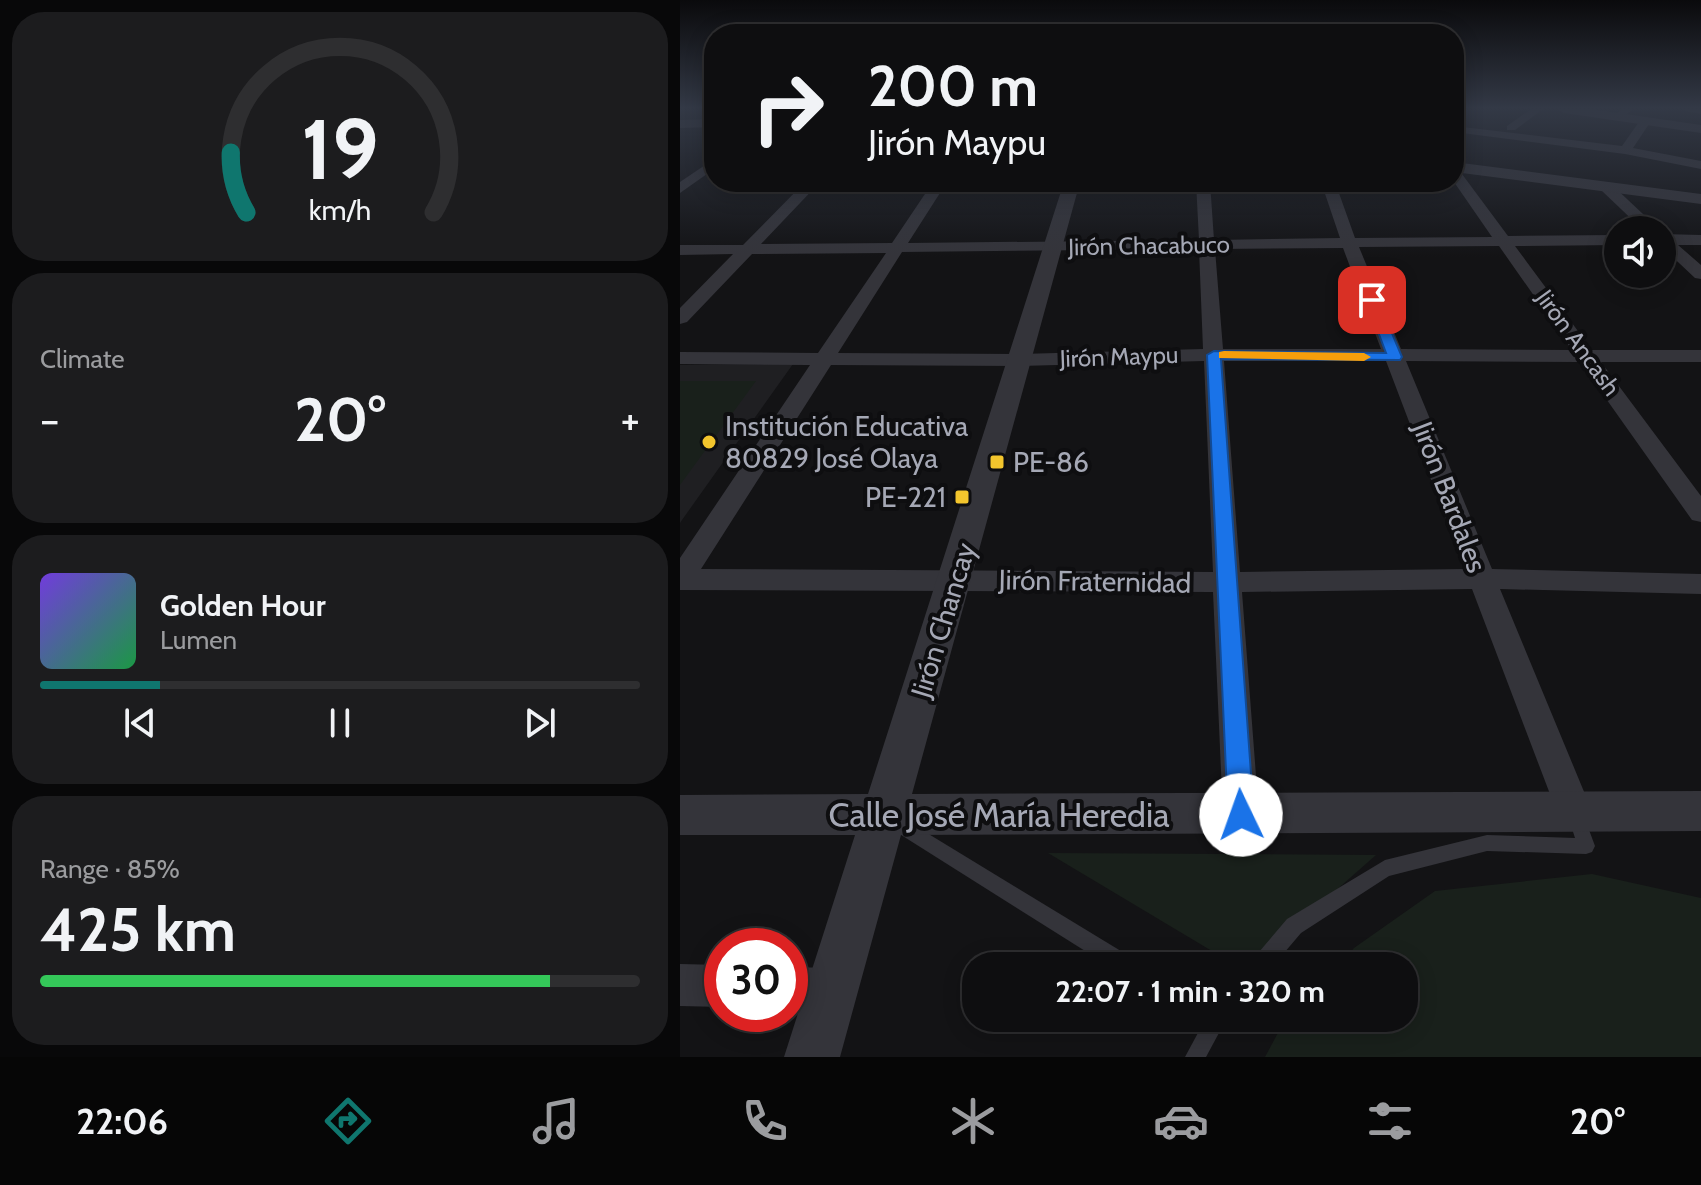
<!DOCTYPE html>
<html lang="en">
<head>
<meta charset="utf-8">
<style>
  :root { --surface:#0e0e10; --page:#1c1c1e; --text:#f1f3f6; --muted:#9b9c9f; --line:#2e2e30; --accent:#0f766e }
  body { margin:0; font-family:Cabin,sans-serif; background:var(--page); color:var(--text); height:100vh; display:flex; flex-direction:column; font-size:30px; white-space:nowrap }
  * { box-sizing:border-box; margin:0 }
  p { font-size:26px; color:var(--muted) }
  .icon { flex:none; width:44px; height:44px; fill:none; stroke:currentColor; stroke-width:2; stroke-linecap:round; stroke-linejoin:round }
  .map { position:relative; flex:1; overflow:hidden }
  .details { display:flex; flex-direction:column; gap:12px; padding:12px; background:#080809; width:680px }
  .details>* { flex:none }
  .banner { position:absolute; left:24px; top:24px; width:760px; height:168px; border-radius:32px; box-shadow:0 4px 20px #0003,0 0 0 2px var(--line); background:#0e0e10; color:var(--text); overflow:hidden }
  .buttons { position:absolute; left:924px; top:216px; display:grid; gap:16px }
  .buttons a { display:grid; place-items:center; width:72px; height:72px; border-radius:50%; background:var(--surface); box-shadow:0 4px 20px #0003,0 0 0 2px var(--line); font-size:40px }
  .speed { position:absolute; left:24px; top:928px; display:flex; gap:16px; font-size:40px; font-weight:700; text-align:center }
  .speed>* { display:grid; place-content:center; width:104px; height:104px; border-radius:50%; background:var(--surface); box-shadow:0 4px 20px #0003,0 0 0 2px var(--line); line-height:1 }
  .speed .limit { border:12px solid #d22; background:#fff; color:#111 }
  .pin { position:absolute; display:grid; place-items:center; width:68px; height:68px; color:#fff; margin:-34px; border-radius:16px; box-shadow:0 4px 12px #0006 }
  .me { position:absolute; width:88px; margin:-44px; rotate:357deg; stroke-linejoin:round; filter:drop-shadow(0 0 6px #0008) }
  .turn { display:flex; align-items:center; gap:28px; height:168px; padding:0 32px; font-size:36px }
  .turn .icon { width:104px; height:104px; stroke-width:2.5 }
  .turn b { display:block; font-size:56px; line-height:68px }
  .big { font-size:60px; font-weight:700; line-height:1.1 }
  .details .widget { flex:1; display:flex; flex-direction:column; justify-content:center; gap:12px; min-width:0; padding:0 28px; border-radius:32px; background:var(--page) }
  .details .dial { align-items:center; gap:0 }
  .dial svg { height:208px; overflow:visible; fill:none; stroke:var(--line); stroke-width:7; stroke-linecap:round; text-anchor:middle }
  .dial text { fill:var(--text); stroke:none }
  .song { display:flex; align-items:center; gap:24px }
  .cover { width:96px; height:96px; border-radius:12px; background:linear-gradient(135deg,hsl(260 70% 55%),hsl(140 70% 35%)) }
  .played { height:8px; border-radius:4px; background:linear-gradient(90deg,var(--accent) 20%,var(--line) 20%) }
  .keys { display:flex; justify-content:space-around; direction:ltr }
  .heat { display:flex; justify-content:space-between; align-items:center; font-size:44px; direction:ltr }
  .charge { height:12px; border-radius:6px; background:linear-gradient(90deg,#34c759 85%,var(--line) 0) }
  .trip { position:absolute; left:282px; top:952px; width:456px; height:80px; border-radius:32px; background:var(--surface); box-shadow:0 4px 20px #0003,0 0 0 2px var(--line); font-weight:700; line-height:80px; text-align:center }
  .dock { display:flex; height:128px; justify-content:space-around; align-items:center; background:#060606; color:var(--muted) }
  .dock .icon { width:56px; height:56px }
  .dock .current { color:var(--accent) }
  .dock b { font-size:36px; color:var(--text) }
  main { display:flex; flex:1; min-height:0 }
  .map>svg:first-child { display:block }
</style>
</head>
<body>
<main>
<section class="details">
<div class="widget dial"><svg viewBox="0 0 100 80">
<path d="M14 69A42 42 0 1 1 86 69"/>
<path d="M14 69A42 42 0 0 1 8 46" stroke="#0f766e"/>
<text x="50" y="56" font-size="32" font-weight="700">19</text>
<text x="50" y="72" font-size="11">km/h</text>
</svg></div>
<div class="widget"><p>Climate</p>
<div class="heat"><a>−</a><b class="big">20°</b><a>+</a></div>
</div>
<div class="widget">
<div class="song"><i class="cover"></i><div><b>Golden Hour</b><p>Lumen</p></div></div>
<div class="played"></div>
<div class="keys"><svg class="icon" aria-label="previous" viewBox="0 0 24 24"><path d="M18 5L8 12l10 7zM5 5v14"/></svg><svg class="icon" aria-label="pause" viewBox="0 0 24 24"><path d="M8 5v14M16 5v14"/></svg><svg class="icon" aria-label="next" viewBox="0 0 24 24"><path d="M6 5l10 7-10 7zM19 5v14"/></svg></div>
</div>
<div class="widget"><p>Range · 85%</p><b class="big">425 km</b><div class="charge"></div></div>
</section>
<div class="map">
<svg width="1021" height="1057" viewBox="0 0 1021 1057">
  <rect width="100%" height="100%" fill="#131315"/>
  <!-- built -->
  <polygon fill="#1f1f22" points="113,364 2,520 0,523 0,365"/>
  <!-- green -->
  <g fill="#19201b">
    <polygon points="0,381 76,381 0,485"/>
    <polygon points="368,853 696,855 570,966 557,966"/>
    <polygon points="912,874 1021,898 1021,1057 585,1057 600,1029 610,1018 724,1018 724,966 658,966 674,948 755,891"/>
  </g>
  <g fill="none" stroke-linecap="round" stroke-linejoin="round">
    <!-- service -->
    <g fill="#34343a" fill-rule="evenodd">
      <polygon points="896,808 902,811 915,846 912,852 906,854 807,851 709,876 621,933 593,966 570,966 573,959 607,919 705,860 807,835 895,838 888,816 890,811"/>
      <polygon points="224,819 454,959 457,966 429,966 218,833 216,827 218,821"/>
      <polygon points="526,1018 547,1018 526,1057 505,1057"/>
    </g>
    <!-- pedestrian -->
    <polygon fill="#34343a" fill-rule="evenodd" points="1004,109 1021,109 1021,114 1005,111"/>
    <!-- minor -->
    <g fill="#34343a" fill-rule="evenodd">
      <polygon points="851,109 863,109 835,130 827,130 827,126"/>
      <polygon points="942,109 954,109 942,117 936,114"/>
      <polygon points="965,118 971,121 953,148 1021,161 1021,169 945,154 774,132 774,126 942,146 961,119"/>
      <polygon points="34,159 34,169 0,193 0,182"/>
      <path d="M774 169 779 170 828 236 938 235V245L835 246 912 350H1021V362H921L1021 496V522L1012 520 900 362 726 361 812 569 1021 574V594L820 589 912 811 907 823 894 827 881 823 792 589 562 592 579 815 574 827 561 832 548 827 543 815 533 592 0 590V558L130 365 0 364V352L138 353 206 253 72 254 7 322 0 324V308L53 254 0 255V245H63L125 182H140L81 244 212 243 253 182H267L228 243 519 240 516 182H530L534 240 660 238 641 182H655L675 238 812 237 774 182ZM819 246 892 350 721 349 679 247ZM663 248 701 349H543L535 249ZM519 249 523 349 340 354 158 353 222 252ZM524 361 533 572 21 569 151 365 340 366ZM544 361H706L785 569 560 572Z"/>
      <polygon points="926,183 931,184 980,230 963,230 921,190 919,187"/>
      <polygon points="982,234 1021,235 1021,245 998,245 1021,265 1021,279 1015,278 982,247"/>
      <polygon points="0,964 42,965 42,1007 0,1006"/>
      <polygon points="110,967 151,968 166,974 172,989 166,1004 151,1010 110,1009"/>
    </g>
    <!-- tertiary -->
    <g fill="#34343a" fill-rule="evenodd">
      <polygon points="877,109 911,109 1021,125 1021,133 884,113"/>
      <polygon points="34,119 34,127 0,128 0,120"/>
      <polygon points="774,162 1021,194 1021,204 774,172"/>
      <polygon points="384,182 400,182 232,794 1021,791 1021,831 221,835 160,1057 104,1057 175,835 0,835 0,795 188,794"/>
    </g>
  </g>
  <!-- sky -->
  <linearGradient id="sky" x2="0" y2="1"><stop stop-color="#0a0a0c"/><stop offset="0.42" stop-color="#333946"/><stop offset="1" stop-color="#333946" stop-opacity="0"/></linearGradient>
  <rect width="1021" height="257" fill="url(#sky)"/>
  <!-- route -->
  <polygon fill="#1a73e8" stroke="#114b97" stroke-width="2" points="688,298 698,300 722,357 720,360 541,359 574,815 570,823 561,826 552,823 548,815 527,355 534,351 706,353 686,300"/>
  <!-- slow -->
  <polygon fill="#f59e0b" points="544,351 684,353 691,357 684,361 539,358 539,352"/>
  <!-- markers -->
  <g fill="#f3c52d" stroke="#0e0e10" stroke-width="3">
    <circle cx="29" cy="442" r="8"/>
    <rect x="309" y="454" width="16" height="16" rx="4"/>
    <rect x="274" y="489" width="16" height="16" rx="4"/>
  </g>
  <g text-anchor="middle" stroke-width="8" stroke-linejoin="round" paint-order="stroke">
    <!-- far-street labels -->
    <g font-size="24" fill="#a5a8b5" stroke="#0e0e10">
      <text transform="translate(469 246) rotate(-1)" y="8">Jirón Chacabuco</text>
      <text transform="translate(898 343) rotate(54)" y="8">Jirón Ancash</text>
      <text transform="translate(439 357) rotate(-2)" y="8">Jirón Maypu</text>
    </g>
    <!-- poi labels -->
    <g font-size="28" fill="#a5a8b5" stroke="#0e0e10" text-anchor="start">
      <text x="45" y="436">Institución Educativa<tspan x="45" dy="32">80829 José Olaya</tspan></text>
      <text x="333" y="472">PE-86</text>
      <text x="266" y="507" text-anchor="end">PE-221</text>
    </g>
    <!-- street labels -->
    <g font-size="28" fill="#a5a8b5" stroke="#0e0e10">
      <text transform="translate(770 497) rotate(69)" y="10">Jirón Bardales</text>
      <text transform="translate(415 581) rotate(1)" y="10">Jirón Fraternidad</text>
      <text transform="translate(263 620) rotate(-73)" y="10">Jirón Chancay</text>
    </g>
    <!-- near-street labels -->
    <g font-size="34" fill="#a5a8b5" stroke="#0e0e10">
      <text x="319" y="827">Calle José María Heredia</text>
    </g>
  </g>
</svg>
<div class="buttons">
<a><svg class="icon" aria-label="sound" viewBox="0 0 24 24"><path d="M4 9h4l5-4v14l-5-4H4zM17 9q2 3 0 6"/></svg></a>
</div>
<div class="speed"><div class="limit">30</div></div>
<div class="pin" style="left:692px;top:300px;background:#d93025"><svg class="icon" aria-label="arrive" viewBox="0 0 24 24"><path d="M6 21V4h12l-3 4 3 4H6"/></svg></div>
<svg class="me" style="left:561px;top:815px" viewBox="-20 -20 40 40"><circle r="19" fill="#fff"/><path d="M0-13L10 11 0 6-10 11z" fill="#1a73e8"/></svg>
<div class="trip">22:07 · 1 min · 320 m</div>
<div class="banner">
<div class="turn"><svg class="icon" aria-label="right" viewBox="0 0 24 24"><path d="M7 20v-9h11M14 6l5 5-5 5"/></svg><div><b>200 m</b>Jirón Maypu</div></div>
</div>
</div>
</main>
<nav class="dock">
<b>22:06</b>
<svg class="icon current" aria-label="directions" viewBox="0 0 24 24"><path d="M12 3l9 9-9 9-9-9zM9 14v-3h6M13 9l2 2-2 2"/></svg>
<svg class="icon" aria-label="music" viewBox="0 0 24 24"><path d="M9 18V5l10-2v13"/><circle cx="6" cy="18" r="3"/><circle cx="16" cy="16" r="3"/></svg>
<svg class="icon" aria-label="phone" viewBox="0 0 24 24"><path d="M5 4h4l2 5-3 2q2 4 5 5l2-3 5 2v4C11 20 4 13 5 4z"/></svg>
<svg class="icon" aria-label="climate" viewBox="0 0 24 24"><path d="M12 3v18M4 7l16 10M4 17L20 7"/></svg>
<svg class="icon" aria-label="car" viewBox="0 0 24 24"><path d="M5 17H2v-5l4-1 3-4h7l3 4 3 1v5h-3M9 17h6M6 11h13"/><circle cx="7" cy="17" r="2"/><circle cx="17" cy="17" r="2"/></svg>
<svg class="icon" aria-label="filters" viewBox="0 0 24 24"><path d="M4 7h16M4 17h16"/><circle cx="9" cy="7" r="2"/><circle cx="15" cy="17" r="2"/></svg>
<b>20°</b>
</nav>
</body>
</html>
